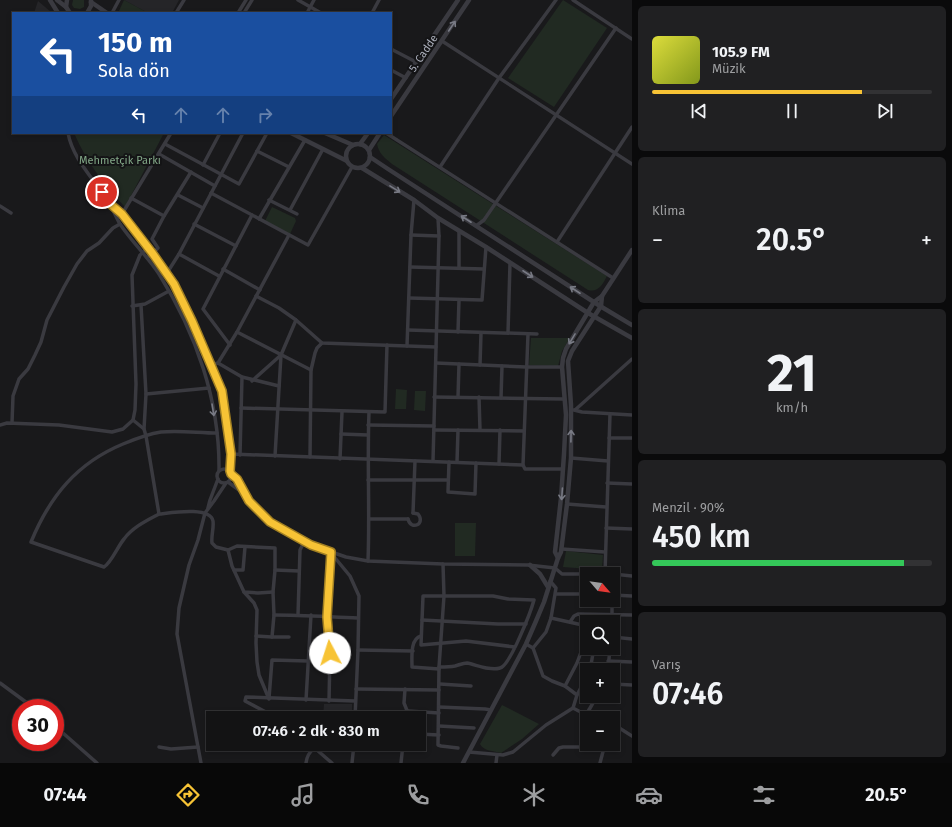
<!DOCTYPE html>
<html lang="tr">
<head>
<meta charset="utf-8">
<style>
  :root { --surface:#131314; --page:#202022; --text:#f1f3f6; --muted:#9d9ea0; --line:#323234; --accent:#f7c335 }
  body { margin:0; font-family:"Fira Sans",sans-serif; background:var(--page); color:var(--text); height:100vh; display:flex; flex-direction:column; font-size:15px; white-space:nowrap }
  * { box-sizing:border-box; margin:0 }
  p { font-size:13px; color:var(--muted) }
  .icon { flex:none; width:22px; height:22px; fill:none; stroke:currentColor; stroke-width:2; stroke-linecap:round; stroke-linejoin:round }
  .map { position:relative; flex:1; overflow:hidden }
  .sheet { display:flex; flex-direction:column; gap:6px; padding:6px; background:#0a0a0b; width:320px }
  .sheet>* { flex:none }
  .hud { position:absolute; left:12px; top:12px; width:380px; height:122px; border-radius:0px; box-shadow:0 2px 6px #0003,0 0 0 1px var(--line); background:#1a4fa0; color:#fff; overflow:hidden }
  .needle { width:26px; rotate:118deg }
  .controls { position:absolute; left:580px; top:567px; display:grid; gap:8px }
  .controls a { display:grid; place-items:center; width:40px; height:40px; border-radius:0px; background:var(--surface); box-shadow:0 2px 6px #0003,0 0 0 1px var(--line); font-size:20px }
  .speed { position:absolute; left:12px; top:699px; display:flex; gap:8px; font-size:20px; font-weight:700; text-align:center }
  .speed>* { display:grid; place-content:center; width:52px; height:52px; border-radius:50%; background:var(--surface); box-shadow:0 2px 6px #0003,0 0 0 1px var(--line); line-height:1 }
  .speed .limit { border:6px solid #d22; background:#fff; color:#111 }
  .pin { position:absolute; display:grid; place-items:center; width:34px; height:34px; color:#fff; margin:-17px; border:2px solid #fff; border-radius:50%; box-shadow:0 1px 4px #0007 }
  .me { position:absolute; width:44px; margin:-22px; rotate:355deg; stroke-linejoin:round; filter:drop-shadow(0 0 3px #0008) }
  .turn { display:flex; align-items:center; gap:14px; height:84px; padding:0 20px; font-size:18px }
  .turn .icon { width:52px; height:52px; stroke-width:2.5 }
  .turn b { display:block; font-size:28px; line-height:34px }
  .lanes { display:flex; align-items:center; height:38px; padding:0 20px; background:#0003; justify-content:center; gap:20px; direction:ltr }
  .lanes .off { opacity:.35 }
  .big { font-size:30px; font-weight:600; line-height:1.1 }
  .sheet .tile { flex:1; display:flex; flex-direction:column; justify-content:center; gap:6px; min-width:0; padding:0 14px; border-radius:6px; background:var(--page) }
  .sheet .dial { align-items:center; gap:0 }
  .dial b { font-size:52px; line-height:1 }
  .song { display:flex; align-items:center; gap:12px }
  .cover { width:48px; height:48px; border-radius:6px; background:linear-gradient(135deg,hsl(60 70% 55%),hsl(70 70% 35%)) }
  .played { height:4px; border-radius:2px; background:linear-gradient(90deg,var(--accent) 75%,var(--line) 75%) }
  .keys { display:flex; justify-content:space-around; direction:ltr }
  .heat { display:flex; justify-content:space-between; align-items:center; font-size:22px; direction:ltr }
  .charge { height:6px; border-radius:3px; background:linear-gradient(90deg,#34c759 90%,var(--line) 0) }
  .trip { position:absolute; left:206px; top:711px; width:220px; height:40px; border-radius:0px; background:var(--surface); box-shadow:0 2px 6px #0003,0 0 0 1px var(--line); font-weight:600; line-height:40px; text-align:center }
  .dock { display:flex; height:64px; justify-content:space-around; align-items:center; background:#080808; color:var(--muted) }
  .dock .icon { width:28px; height:28px }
  .dock .active { color:var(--accent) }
  .dock b { font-size:18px; color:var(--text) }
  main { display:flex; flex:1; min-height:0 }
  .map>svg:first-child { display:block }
</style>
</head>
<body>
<main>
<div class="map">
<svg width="632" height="763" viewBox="0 0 632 763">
  <rect width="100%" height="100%" fill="#19191b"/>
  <!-- built -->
  <g fill="#252528">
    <polygon points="124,0 179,0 172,13 148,13"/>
    <polygon points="38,1 51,12 52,13 34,13"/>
    <polygon points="324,704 352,704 352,718 323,718"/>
  </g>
  <!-- green -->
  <g fill="#212a22">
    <polygon points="73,0 84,0 84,7 80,9 74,8 72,5"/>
    <polygon points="124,0 148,13 118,13"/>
    <polygon points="563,0 607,28 554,107 508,78"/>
    <path d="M74 133H164L125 207C103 183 87 163 74 133Z"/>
    <path d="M384 135 607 276C603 284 598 293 588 290L392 164C385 158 379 154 377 144Z"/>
    <polygon points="272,207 295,218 296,221 290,234 265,221"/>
    <polygon points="531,338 570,338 562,351 558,366 529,365"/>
    <polygon points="396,389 407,390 406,409 395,409"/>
    <polygon points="415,391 426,391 425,411 414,410"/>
    <polygon points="455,523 476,523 475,556 455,556"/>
    <polygon points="566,551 603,555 602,570 563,567"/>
    <path d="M502 705 539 724 522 739 501 753C494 751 483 751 480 744Z"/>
  </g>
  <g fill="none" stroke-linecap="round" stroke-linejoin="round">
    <!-- minor -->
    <g stroke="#3a3a40" stroke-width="3.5">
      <polyline points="298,0 321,13"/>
      <polyline points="573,0 632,39"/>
      <polyline points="112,13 119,0"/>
      <polyline points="176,13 184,0"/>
      <polyline points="238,13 246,0"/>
      <polyline points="244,13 252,0"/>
      <polyline points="307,13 314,0"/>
      <polyline points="372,13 379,0"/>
      <polyline points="442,41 632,164"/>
      <polyline points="391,49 416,62"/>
      <polyline points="391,70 406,78"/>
      <path d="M68 133C73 160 95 180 109 203 113 209 116 217 120 224 132 242 148 257 159 274 196 333 220 401 219 471"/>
      <polyline points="386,133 613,278"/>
      <polyline points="165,144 239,184 267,133"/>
      <polyline points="257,151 289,167"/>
      <polyline points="159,154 215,186"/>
      <polyline points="203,165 220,133"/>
      <polyline points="440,167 499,78 556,0"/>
      <polyline points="211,193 308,245 352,167"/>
      <polyline points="178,195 203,208"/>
      <polyline points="131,198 164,216"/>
      <polyline points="269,200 297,214"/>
      <path d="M111 205C122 214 131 225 140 237 172 277 192 317 211 364 214 374 220 383 223 393 228 417 232 446 230 471"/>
      <polyline points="0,206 11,213"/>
      <polyline points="290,210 323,149"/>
      <polyline points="122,214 171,133"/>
      <polyline points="259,219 305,140"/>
      <polyline points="194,224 236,246"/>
      <polyline points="476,226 484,220 616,28"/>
      <polyline points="459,231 459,268"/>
      <polyline points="411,235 439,236"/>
      <polyline points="557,242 632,127"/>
      <polyline points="179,254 219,276"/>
      <polyline points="147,258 153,253 158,248 152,239 164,216 191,172"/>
      <polyline points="410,267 484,269"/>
      <polyline points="223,269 260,290"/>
      <polyline points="167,273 179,254 243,133"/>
      <polyline points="256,296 279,308 296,320 322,343 436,347"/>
      <polyline points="409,298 482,300 486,247"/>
      <polyline points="141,305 146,394 144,429"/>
      <polyline points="132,306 145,304 169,291"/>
      <polyline points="408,330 537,334"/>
      <polyline points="237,332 311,370"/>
      <polyline points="458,332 459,300"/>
      <polyline points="508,333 510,263"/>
      <polyline points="528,334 523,465 525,469 563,469"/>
      <polyline points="230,345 203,309 252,215"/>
      <polyline points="407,346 411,235 414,200"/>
      <polyline points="218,363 237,332 289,235"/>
      <polyline points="436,363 526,367 562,367"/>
      <polyline points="211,365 218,363 242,377 279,386"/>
      <polyline points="480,365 481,333"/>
      <polyline points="252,381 281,355"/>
      <polyline points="146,394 209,388"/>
      <polyline points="434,397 564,399"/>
      <polyline points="458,397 459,364"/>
      <polyline points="479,397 480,430"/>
      <polyline points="501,398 502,366"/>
      <polyline points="241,408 385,412 387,345"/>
      <polyline points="574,410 582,412 632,415"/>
      <polyline points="575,410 632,359"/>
      <path d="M133 420 144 429 146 436 159 514C170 513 210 506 213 521 214 528 211 536 212 543L216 547 228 550 232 566 244 592 258 593 273 592"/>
      <polyline points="12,423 13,396 19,379 28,369 35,355 41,342 47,320 64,287 77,264 87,251 99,243 113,228 120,224"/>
      <polyline points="0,425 7,423 59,425 112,432 123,429 133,420 135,410 136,384 132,275 140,255 149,247"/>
      <polyline points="368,425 434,426"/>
      <polyline points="434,430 524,431"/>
      <polyline points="341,434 368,435"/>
      <polyline points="609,438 632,438"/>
      <polyline points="231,454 523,465"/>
      <polyline points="240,455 242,377"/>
      <polyline points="275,456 281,355 296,320"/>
      <polyline points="310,457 311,370 315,353 317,348 322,343"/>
      <polyline points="571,458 608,461"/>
      <polyline points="340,459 342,412"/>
      <polyline points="433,461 439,236 438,218"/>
      <polyline points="449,462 448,492 475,494 476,463"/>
      <polyline points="457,462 458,430"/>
      <polyline points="499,464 500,430"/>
      <circle cx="224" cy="476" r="7"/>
      <polyline points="231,474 237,479 249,501 270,522 311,545 346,557 368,561 443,564 528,565 555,568 562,574 608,574"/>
      <polyline points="368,480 448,480"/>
      <polyline points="228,482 243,493"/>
      <polyline points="607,483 632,484"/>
      <polyline points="567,504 606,507"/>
      <polyline points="208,508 210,500 218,479"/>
      <polyline points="413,513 415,461"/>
      <path d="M159 514C146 521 133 527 124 539 118 546 111 563 104 567L31 542C50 496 77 463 123 444 135 439 148 434 161 432 179 430 199 433 217 433"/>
      <polyline points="369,519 408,519"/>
      <path d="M408 519C411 531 426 524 418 514L413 513"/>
      <polyline points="606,528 632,529"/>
      <polyline points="562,549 605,552"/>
      <polyline points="228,550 237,546 275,548 275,570 273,592 274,615 272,637 289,637"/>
      <polyline points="331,553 350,576 359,596 358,650 355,718"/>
      <path d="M368 561C370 511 367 462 369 412"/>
      <polyline points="443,564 444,596 439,667 438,745 441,746 458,748"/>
      <polyline points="234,570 243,570 245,547"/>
      <polyline points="275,570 299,571"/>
      <polyline points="605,574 610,414"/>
      <polyline points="613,574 632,576"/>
      <polyline points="244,592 254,603 257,610 256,643 257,662 259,675 269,699"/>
      <polyline points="556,594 587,594"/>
      <polyline points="613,595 632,596"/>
      <path d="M274 615C302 615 330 617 358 618"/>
      <polyline points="298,615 300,550 304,542"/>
      <polyline points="551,618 587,626"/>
      <polyline points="422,620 498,624 526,624"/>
      <polyline points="570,622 574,616 578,614 632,615"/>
      <polyline points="612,622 612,600"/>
      <polyline points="256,636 272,637"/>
      <path d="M421 636C410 639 412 657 412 667L439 669"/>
      <polyline points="613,637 632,639"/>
      <polyline points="526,644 533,648 546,632 551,618 556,588 550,581"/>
      <polyline points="533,648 543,676 552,681 565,686 577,695"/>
      <polyline points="358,650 413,651"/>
      <polyline points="309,653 330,653"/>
      <polyline points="608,661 632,662"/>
      <path d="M439 667C445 667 450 667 455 666 459 665 463 663 467 663 477 665 490 671 500 668 510 666 531 611 534 600L508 599 493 596H423L421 645 466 641 515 647"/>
      <polyline points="590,670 594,648"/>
      <polyline points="608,670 610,648"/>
      <polyline points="0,683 34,708"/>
      <polyline points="440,684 471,686"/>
      <polyline points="613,684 632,685"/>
      <polyline points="565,686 577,663 584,644 584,625"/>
      <polyline points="356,689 439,690"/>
      <polyline points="405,689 404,703 410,718"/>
      <polyline points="269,698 272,660 308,661"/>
      <polyline points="306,700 311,615"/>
      <polyline points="329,701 330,653 327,617 331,552"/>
      <polyline points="439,707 485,709 491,710"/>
      <polyline points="573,708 577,695 587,676"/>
      <polyline points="408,711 439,713"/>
      <polyline points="586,715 597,696"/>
      <polyline points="277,718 245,701 246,697 355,701"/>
      <polyline points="613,724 632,736"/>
      <polyline points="55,726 97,763"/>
      <polyline points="439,726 474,728"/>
      <polyline points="419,734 439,735"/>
      <polyline points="310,744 332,763"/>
      <polyline points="159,747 171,749 198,747"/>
      <polyline points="469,752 503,755 513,752 546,725 573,708 592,718"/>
      <polyline points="553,755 559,748 563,747 605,747"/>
      <polyline points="201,763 177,634 179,608 189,565 198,540 205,513 214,501 226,483"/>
      <path d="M306 763C307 756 309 753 314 748"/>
      <polyline points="352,763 354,744"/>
      <polyline points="401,763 403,744"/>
      <polyline points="496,763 497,755"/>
      <polyline points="600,763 605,744"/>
    </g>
    <!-- tertiary -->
    <g stroke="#3a3a40" stroke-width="4.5">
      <polyline points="50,0 58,13"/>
      <polyline points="57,0 66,7"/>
      <polyline points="67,0 66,7 70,13"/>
      <polyline points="91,2 107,13"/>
      <polyline points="87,13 91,6 91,0"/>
      <polyline points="391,99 458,0"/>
      <polyline points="391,116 469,0"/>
      <polyline points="291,133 347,161"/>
      <polyline points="325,133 353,145"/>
      <circle cx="358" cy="156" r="12"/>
      <polyline points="360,144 368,133"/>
      <polyline points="369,150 380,133"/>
      <polyline points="370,157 388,169 600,306 632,325"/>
      <polyline points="362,168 414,200 438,218 486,247 588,313 632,338"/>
      <polyline points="558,558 555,552 561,498 564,454 566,415 562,367 563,358 566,349 594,302 602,296 632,250"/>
      <polyline points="530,565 540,574 548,587"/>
      <polyline points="463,763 526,644 536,621 544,602 558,558 561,552 567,504 571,458 571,405 568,361 572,351 601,306 602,296"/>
    </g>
  </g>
  <!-- one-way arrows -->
  <defs><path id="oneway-shaft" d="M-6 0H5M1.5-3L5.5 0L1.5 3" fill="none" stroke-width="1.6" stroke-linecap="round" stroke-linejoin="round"/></defs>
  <g stroke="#787a84">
    <use href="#oneway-shaft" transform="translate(452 26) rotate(-56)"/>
    <use href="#oneway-shaft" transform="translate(395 189) rotate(32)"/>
    <use href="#oneway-shaft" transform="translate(466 219) rotate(-147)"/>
    <use href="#oneway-shaft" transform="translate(528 274) rotate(33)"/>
    <use href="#oneway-shaft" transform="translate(575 290) rotate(-147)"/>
    <use href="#oneway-shaft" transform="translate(572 339) rotate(121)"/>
    <use href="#oneway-shaft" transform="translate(213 410) rotate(81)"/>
    <use href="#oneway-shaft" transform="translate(571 436) rotate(-89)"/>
    <use href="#oneway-shaft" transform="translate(562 494) rotate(94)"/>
  </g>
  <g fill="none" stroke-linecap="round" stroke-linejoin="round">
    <!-- route casing -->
    <g stroke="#a17f22" stroke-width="10">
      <polyline id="route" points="102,192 109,203 122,214 153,254 174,284 192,321 222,391 231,454 230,471 231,474 237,479 249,501 270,522 311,545 331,552 327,617 330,653"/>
    </g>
    <!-- route -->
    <use href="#route" stroke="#f7c335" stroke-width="7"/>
  </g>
  <g text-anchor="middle" stroke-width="4" stroke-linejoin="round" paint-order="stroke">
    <!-- street labels -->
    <g font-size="11" fill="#abafbb" stroke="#141416">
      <text transform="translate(423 53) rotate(-56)" y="4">5. Cadde</text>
    </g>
    <!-- park labels -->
    <g font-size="11" fill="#82a787" stroke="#141416">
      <text x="120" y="164">Mehmetçik Parkı</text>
    </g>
  </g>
</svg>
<div class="controls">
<a><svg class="needle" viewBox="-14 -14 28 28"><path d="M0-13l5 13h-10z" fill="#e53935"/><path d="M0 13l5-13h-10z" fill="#9d9ea0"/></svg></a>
<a><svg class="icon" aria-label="search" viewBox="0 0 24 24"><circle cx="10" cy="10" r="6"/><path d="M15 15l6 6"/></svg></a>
<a>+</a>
<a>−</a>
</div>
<div class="speed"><div class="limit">30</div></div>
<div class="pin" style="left:102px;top:192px;background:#d93025"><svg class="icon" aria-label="arrive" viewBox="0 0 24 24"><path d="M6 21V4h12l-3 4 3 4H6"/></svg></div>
<svg class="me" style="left:330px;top:653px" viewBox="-20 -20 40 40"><circle r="19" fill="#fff"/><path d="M0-13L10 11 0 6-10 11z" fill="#f7c335"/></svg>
<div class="trip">07:46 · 2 dk · 830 m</div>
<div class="hud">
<div class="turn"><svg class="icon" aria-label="left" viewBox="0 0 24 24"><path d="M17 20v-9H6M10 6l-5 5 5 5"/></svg><div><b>150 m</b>Sola dön</div></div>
<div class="lanes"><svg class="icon" aria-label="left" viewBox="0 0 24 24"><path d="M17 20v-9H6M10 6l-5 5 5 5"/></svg><svg class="icon off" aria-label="ahead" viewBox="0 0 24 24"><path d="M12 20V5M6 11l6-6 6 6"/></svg><svg class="icon off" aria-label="ahead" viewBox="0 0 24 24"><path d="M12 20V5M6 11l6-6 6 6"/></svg><svg class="icon off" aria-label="right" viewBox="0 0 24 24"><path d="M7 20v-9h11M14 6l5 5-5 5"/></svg></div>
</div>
</div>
<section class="sheet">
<div class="tile">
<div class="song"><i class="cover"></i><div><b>105.9 FM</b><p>Müzik</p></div></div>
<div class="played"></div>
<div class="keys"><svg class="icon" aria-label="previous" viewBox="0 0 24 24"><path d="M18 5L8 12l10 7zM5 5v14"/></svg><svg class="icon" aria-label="pause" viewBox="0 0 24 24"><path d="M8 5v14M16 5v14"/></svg><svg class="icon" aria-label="next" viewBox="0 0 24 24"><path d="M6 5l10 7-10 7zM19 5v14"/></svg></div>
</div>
<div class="tile"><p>Klima</p>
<div class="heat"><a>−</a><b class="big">20.5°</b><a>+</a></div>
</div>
<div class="tile dial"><b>21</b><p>km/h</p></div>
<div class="tile"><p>Menzil · 90%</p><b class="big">450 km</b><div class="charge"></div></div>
<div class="tile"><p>Varış</p><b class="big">07:46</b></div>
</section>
</main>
<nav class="dock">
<b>07:44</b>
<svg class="icon active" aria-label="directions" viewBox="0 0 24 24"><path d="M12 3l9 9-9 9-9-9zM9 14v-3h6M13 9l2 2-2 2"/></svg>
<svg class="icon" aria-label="music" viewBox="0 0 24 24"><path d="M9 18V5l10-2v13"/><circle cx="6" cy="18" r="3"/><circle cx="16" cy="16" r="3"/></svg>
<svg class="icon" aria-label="phone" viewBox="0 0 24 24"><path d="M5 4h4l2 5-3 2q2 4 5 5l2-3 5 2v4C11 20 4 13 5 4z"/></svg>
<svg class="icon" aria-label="climate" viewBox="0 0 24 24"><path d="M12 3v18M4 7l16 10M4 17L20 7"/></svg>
<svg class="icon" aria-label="car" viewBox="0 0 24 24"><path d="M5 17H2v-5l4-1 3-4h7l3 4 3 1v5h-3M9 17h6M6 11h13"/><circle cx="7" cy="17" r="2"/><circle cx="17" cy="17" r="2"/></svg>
<svg class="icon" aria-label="filters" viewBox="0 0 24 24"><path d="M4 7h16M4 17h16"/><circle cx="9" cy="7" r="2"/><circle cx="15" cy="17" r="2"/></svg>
<b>20.5°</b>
</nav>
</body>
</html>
